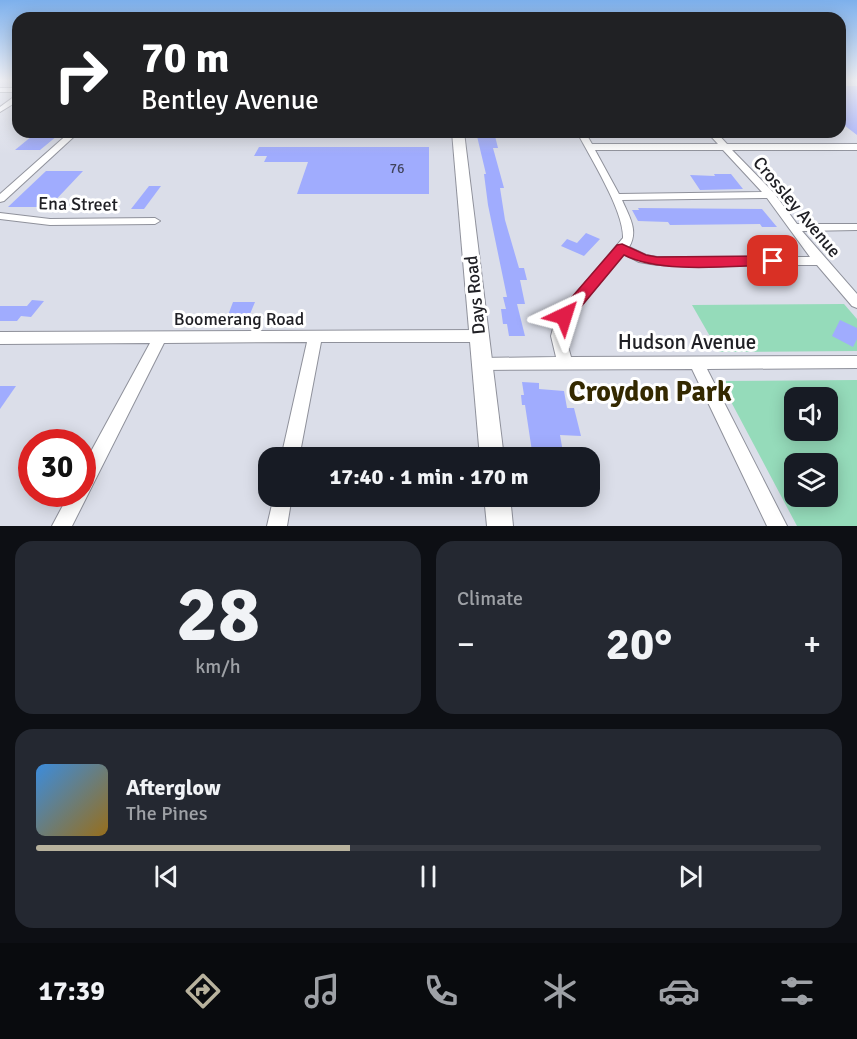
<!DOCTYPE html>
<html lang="en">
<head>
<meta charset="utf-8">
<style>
  :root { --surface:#171b24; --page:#242831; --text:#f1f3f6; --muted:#9ea1a6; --line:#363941; --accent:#b8b29d }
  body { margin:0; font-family:Signika,sans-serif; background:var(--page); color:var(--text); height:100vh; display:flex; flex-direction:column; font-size:22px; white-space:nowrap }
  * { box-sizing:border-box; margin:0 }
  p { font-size:20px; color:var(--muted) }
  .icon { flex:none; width:33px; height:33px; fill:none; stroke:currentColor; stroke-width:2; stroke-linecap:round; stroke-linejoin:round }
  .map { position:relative; height:526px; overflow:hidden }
  .drawer { display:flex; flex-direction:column; gap:15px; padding:15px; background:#0d0f14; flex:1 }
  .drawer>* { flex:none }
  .banner { position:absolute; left:12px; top:12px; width:834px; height:126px; border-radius:18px; box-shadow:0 3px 15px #0003; background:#202124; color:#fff; overflow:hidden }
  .tools { position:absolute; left:784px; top:387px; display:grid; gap:12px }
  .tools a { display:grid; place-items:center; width:54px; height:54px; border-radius:12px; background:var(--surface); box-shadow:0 3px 15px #0003; font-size:30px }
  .speed { position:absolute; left:18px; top:429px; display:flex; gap:12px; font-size:30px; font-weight:700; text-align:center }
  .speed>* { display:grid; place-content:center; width:78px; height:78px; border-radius:50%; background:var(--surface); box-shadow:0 3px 15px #0003; line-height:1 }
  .speed .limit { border:9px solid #d22; background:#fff; color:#111 }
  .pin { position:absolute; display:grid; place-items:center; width:51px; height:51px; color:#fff; margin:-26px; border-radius:12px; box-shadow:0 3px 9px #0006 }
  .me { position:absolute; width:66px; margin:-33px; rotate:41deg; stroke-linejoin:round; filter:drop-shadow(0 0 4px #0008) }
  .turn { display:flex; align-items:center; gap:21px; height:126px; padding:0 30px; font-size:27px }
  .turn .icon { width:78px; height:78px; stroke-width:2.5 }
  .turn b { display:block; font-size:42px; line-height:51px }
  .big { font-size:45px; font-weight:700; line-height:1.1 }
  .drawer .tile { flex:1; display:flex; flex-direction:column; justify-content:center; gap:9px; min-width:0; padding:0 21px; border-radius:18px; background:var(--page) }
  .drawer .dial { align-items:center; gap:0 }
  .dial b { font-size:78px; line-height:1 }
  .song { display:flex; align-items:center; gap:18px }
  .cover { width:72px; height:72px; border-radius:9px; background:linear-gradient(135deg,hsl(210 70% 55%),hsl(40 70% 35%)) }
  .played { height:6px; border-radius:3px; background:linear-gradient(90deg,var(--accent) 40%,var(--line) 40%) }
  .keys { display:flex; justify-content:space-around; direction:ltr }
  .heat { display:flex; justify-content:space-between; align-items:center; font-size:33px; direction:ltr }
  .drawer .tiles { flex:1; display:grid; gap:15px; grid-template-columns:1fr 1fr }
  .tile:last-child { grid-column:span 2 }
  .trip { position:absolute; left:258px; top:447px; width:342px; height:60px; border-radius:18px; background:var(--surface); box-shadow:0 3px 15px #0003; font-weight:700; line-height:60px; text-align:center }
  .tab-bar { display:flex; height:96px; justify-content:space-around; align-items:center; background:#090b0e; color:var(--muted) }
  .tab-bar .icon { width:42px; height:42px }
  .tab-bar .selected { color:var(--accent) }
  .tab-bar b { font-size:27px; color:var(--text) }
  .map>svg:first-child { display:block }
</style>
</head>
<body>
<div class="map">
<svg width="857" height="526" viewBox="0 0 857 526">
  <rect width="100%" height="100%" fill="#dbdee9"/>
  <!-- green -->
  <g fill="#95dbba" fill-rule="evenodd">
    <polygon points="844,304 857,319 857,351 719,352 692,305"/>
    <path d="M857 380V526H797L720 381ZM795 398H828V430H795ZM795 464H828V496H795Z"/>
  </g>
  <!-- building -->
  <g fill="#a0acfe">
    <polygon points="840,86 857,86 857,135 840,122"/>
    <polygon points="476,132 494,132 498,148 493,148 504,188 500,188 505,220 519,268 524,268 527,280 520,280 525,304 517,304 525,336 509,336 507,324 503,324 501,309 506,309 503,297 507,297 488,205 484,174 486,174"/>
    <polygon points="32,136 57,136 40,150 15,150"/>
    <polygon points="259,147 429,147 429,194 297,194 308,162 264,162 267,156 254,156"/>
    <polygon points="46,171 83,171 49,207 8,207"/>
    <polygon points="714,174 731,174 743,189 700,190 690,175 715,176"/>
    <polygon points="149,186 161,186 144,209 131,209"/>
    <polygon points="638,208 762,209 777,227 762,227 760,224 670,225 668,222 638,221 632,210 639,210"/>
    <polygon points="586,233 600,239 584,256 561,246 567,239 577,243"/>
    <polygon points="32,300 44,301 31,317 21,316 17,321 0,321 0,306 27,306"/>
    <polygon points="233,302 255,302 250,314 241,314 239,318 227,318"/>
    <polygon points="840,320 857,328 857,339 853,347 832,336"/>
    <polygon points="522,382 539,383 539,389 564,391 567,408 574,408 581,436 560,435 564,458 533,458 525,405 522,405 521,395 524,395"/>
    <polygon points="0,386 16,386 0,409"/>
  </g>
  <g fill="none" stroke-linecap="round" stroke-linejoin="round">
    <!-- street casing -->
    <g stroke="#8f919b" stroke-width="2">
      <g id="street">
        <rect x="0" y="88" width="18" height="4"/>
        <polygon points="15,96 18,96 18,101 0,112 0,107"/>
        <polygon points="70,132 79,132 4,201 0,202 0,194"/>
        <path d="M577 132H585L592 144H718L707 132H716L727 144H857V150H732L774 193 797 224H857V230L802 231 857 294V308L852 306 817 265H657L639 262 624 254 567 323 565 336 571 357 857 356V368L707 369 787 526H767L692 369 481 370 476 368 474 364 476 360 481 358 556 357 551 336 556 317 623 238C624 211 590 157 577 132ZM595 150H723L762 192 619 194ZM767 198 810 257H657L646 255 629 247C639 231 629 216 622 200Z"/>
        <polygon points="0,213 50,219 155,218 160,221 155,224 50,225 0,219"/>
        <polygon points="479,330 484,332 486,336 484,340 479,342 321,342 299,458 281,458 307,342 164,343 72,526 52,526 69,494 82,494 82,468 150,343 0,344 0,332"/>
        <polygon points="274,496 292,496 287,526 267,526"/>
      </g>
    </g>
    <!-- secondary casing -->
    <g stroke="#8f919b" stroke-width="2">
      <g id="secondary">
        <polygon points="452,132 464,132 504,458 480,458"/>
        <polygon points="484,496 510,496 513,526 487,526"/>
      </g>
    </g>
    <!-- street -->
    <use href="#street" fill="#fff" fill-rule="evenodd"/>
    <!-- secondary -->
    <use href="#secondary" fill="#fff" fill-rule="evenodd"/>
  </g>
  <!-- sky -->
  <linearGradient id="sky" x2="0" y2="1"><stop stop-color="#7db0ec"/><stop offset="0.52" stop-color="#eff0f5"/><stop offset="1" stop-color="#eff0f5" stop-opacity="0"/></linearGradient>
  <rect width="857" height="154" fill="url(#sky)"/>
  <!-- route -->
  <path fill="#e11d48" stroke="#92132f" stroke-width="1.5" d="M622 244 646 255 657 257 773 256 780 261 773 265C730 266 661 274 624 255L570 320H559L557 316 559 312 617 245Z"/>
  <g text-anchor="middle" stroke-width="6" stroke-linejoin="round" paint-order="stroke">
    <!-- far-number labels -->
    <g font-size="14" fill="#40435b">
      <text x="397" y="173">76</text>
    </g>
    <!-- street labels -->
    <g font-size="18" fill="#202025" stroke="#fff">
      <text transform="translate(78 204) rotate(1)" y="6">Ena Street</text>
      <text transform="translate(797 207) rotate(50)" y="6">Crossley Avenue</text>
      <text transform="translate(475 295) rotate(-96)" y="6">Days Road</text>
      <text x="239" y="325">Boomerang Road</text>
    </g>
    <!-- near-street labels -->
    <g font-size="21" fill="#202025" stroke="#fff">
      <text x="687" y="349">Hudson Avenue</text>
    </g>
    <!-- near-district labels -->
    <g font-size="28" font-weight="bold" fill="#342900" stroke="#fff">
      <text x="650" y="401">Croydon Park</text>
    </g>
  </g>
</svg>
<div class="tools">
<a><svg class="icon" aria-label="sound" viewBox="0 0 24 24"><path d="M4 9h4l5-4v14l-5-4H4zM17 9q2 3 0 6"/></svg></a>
<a><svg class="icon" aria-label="layers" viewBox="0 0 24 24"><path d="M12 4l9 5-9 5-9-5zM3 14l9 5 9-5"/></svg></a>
</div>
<div class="speed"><div class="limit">30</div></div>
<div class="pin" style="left:773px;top:261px;background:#d93025"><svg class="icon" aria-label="arrive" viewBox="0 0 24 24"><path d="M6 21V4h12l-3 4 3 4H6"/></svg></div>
<svg class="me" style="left:564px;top:316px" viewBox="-20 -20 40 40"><path d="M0-17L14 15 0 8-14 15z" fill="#e11d48" stroke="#fff" stroke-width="4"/></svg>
<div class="trip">17:40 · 1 min · 170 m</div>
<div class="banner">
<div class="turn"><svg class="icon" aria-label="right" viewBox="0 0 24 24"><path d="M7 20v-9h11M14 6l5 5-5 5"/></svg><div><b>70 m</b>Bentley Avenue</div></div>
</div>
</div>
<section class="drawer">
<div class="tiles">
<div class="tile dial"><b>28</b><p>km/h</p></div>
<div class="tile"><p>Climate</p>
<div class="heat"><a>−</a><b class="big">20°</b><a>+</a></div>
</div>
<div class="tile">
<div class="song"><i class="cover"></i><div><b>Afterglow</b><p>The Pines</p></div></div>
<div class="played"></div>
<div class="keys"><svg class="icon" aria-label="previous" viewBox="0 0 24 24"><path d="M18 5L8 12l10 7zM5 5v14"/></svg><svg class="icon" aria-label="pause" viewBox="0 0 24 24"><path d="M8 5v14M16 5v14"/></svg><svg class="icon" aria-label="next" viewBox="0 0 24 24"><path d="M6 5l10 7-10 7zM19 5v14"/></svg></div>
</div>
</div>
</section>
<nav class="tab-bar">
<b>17:39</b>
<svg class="icon selected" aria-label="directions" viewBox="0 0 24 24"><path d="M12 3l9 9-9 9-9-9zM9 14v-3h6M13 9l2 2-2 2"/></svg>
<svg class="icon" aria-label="music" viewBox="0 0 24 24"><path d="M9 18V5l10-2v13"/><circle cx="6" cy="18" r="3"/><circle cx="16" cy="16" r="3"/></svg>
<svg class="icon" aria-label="phone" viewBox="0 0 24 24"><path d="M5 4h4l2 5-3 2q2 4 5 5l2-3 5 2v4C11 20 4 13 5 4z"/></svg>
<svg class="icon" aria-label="climate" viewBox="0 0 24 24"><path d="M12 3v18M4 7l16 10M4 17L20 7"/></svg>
<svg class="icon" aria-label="car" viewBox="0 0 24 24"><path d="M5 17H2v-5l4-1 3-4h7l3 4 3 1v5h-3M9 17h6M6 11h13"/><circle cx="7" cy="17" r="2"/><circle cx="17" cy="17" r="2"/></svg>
<svg class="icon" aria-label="filters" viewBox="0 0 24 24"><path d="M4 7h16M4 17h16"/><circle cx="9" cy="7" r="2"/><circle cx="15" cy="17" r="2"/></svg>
</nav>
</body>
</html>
